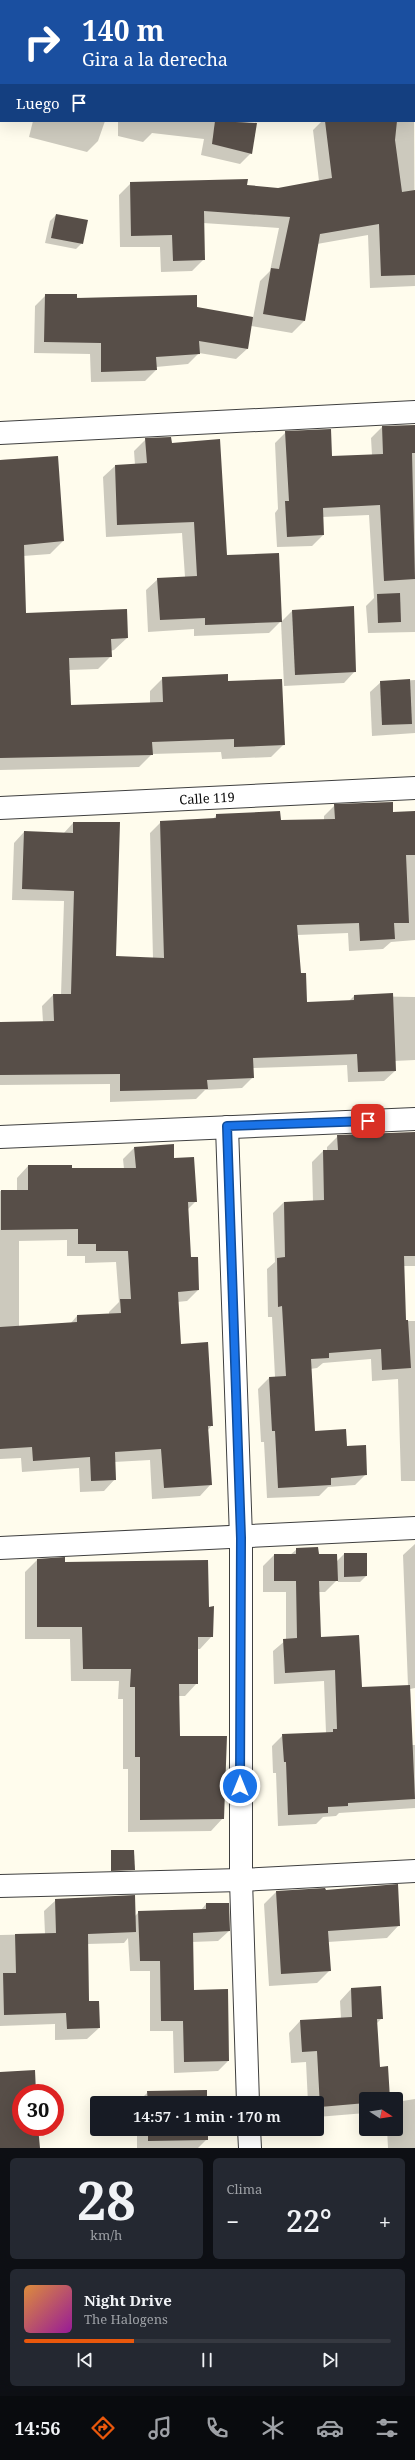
<!DOCTYPE html>
<html lang="es">
<head>
<meta charset="utf-8">
<style>
  :root { --surface:#171b24; --page:#242831; --text:#f1f3f6; --muted:#9ea1a6; --line:#363941; --accent:#ea580c }
  body { margin:0; font-family:"Noto Serif",serif; background:var(--page); color:var(--text); height:100vh; display:flex; flex-direction:column; font-size:15px; white-space:nowrap }
  * { box-sizing:border-box; margin:0 }
  p { font-size:13px; color:var(--muted) }
  .icon { flex:none; width:22px; height:22px; fill:none; stroke:currentColor; stroke-width:2; stroke-linecap:round; stroke-linejoin:round }
  .map { position:relative; height:2148px; overflow:hidden }
  .drawer { display:flex; flex-direction:column; gap:10px; padding:10px; background:#0d0f14; flex:1 }
  .drawer>* { flex:none }
  .banner { position:absolute; left:0px; top:0px; width:415px; height:122px; box-shadow:0 4px 16px #0002; background:#1a4fa0; color:#fff; overflow:hidden }
  .needle { width:26px; rotate:102deg }
  .tools { position:absolute; left:359px; top:2092px; display:grid; gap:8px }
  .tools a { display:grid; place-items:center; width:44px; height:44px; border-radius:4px; background:var(--surface); box-shadow:0 4px 16px #0002; font-size:20px }
  .speed { position:absolute; left:12px; top:2084px; display:flex; gap:8px; font-size:20px; font-weight:700; text-align:center }
  .speed>* { display:grid; place-content:center; width:52px; height:52px; border-radius:50%; background:var(--surface); box-shadow:0 4px 16px #0002; line-height:1 }
  .speed .limit { border:6px solid #d22; background:#fff; color:#111 }
  .pin { position:absolute; display:grid; place-items:center; width:34px; height:34px; color:#fff; margin:-17px; border-radius:8px; box-shadow:0 2px 6px #0006 }
  .me { position:absolute; width:44px; margin:-22px; rotate:0deg; stroke-linejoin:round; filter:drop-shadow(0 0 3px #0008) }
  .turn { display:flex; align-items:center; gap:14px; height:84px; padding:0 16px; font-size:18px }
  .turn .icon { width:52px; height:52px; stroke-width:2.5 }
  .turn b { display:block; font-size:28px; line-height:34px }
  .then { display:flex; align-items:center; height:38px; padding:0 16px; background:#0003; gap:8px; font-size:15px }
  .big { font-size:30px; font-weight:600; line-height:1.1 }
  .drawer .tile { flex:1; display:flex; flex-direction:column; justify-content:center; gap:6px; min-width:0; padding:0 14px; border-radius:6px; background:var(--page) }
  .drawer .dial { align-items:center; gap:0 }
  .dial b { font-size:52px; line-height:1 }
  .song { display:flex; align-items:center; gap:12px }
  .cover { width:48px; height:48px; border-radius:6px; background:linear-gradient(135deg,hsl(30 70% 55%),hsl(300 70% 35%)) }
  .played { height:4px; border-radius:2px; background:linear-gradient(90deg,var(--accent) 30%,var(--line) 30%) }
  .keys { display:flex; justify-content:space-around; direction:ltr }
  .heat { display:flex; justify-content:space-between; align-items:center; font-size:22px; direction:ltr }
  .drawer .tiles { flex:1; display:grid; gap:10px; grid-template-columns:1fr 1fr }
  .tile:last-child { grid-column:span 2 }
  .trip { position:absolute; left:90px; top:2096px; width:234px; height:40px; border-radius:4px; background:var(--surface); box-shadow:0 4px 16px #0002; font-weight:600; line-height:40px; text-align:center }
  .tab-bar { display:flex; height:64px; justify-content:space-around; align-items:center; background:#090b0e; color:var(--muted) }
  .tab-bar .icon { width:28px; height:28px }
  .tab-bar .current { color:var(--accent) }
  .tab-bar b { font-size:18px; color:var(--text) }
  .map>svg:first-child { display:block }
</style>
</head>
<body>
<div class="map">
<svg width="415" height="2148" viewBox="0 0 415 2148">
  <rect width="100%" height="100%" fill="#fffced"/>
  <!-- shadow -->
  <g fill="#0003" fill-rule="evenodd">
    <polygon points="209,0 253,0 209,1"/>
    <polygon points="302,0 362,0 362,1"/>
    <rect x="414" y="6" width="1" height="30"/>
    <polygon points="414,117 415,286 370,288 368,235 317,244 304,321 292,333 251,326 247,349 236,359 199,353 188,364 156,367 156,370 145,381 91,382 90,354 34,353 35,306 46,295 196,308 253,318 260,281 270,271 279,228 203,223 204,259 192,271 161,272 160,247 120,247 119,195 131,183 278,189 319,181 313,130 322,121 414,121"/>
    <polygon points="33,121 105,121 98,141 87,152 29,137"/>
    <polygon points="118,121 234,121 256,124 251,153 240,164 201,155 204,139 152,133 143,142 118,136"/>
    <polygon points="56,215 82,243 76,249 45,243 50,221"/>
    <polygon points="415,426 415,632 368,633 366,606 374,598 369,515 322,517 323,535 312,546 277,547 275,513 278,509 275,443 286,432 331,457 372,455 371,438 382,427"/>
    <polygon points="146,439 171,444 226,556 281,621 269,633 194,636 194,629 148,632 146,590 158,579 185,577 182,533 106,537 103,477 115,466 135,465 134,451"/>
    <polygon points="57,457 63,541 50,554 23,556 25,614 127,638 114,650 110,651 111,656 98,669 69,670 70,706 150,703 150,691 163,678 227,682 284,744 271,757 222,759 221,752 152,754 139,767 0,770 0,460"/>
    <polygon points="353,607 355,671 344,683 284,686 281,622 292,611"/>
    <polygon points="415,680 415,733 372,736 370,692 381,682"/>
    <polygon points="335,805 392,813 415,812 415,940 391,942 383,949 349,951 348,933 297,935 300,974 306,1003 349,1001 354,996 415,997 415,1060 394,1061 395,1071 384,1081 348,1082 347,1065 253,1068 253,1077 242,1088 205,1090 196,1099 110,1102 110,1084 0,1085 0,1023 43,1022 42,1006 53,995 61,995 64,901 12,900 14,843 24,832 63,834 73,823 115,957 153,959 150,833 161,822 213,819 217,815 280,821 324,820 324,816"/>
    <polygon points="415,1133 415,1266 403,1266 405,1321 415,1321 415,1481 401,1481 398,1379 372,1381 371,1359 323,1363 317,1368 310,1369 314,1432 346,1447 366,1474 355,1485 328,1487 319,1496 267,1498 264,1442 261,1442 258,1389 269,1378 275,1377 272,1317 268,1317 267,1269 275,1262 273,1213 284,1202 313,1202 312,1162 323,1151 327,1151 327,1147 338,1136"/>
    <path d="M135 1147 174 1159 196 1201 187 1210 190 1258 198 1290 187 1301 177 1302 180 1345 212 1425 208 1430 211 1484 200 1496 152 1499 150 1460 114 1462 115 1479 104 1491 80 1492 79 1468 22 1472 21 1458 0 1459V1191H17V1178L28 1166 71 1169H124L123 1159ZM67 1240V1256H85V1263L116 1262 119 1302 109 1312V1315L77 1316 70 1324 19 1327V1241Z"/>
    <polygon points="415,1544 415,1688 410,1689 412,1745 415,1745 415,1808 339,1813 336,1816 323,1817 316,1824 278,1826 276,1773 273,1773 272,1746 283,1735 326,1733 324,1681 274,1684 273,1651 286,1640 286,1592 263,1592 263,1566 274,1555 290,1555 297,1549 337,1561 344,1554 366,1554 366,1576 360,1582 338,1582 338,1579 325,1592 318,1592 320,1638 361,1688 408,1686 403,1555"/>
    <polygon points="37,1560 64,1563 208,1608 212,1636 200,1649 197,1649 197,1683 185,1696 178,1696 179,1737 223,1818 211,1831 128,1832 128,1769 123,1769 123,1699 118,1699 119,1681 71,1681 70,1639 25,1639 25,1572"/>
    <polygon points="325,1891 399,1925 387,1938 328,1942 330,1970 317,1983 269,1986 264,1904 276,1892"/>
    <polygon points="56,1900 135,1916 139,1912 201,1910 206,1904 229,1931 218,1941 192,1942 193,1991 228,2061 218,2071 174,2073 173,2031 150,2031 150,1971 130,1971 128,1938 124,1943 87,1944 88,2002 99,2028 87,2039 55,2040 55,2024 0,2026 0,1935 45,1934 44,1911"/>
    <polygon points="351,1989 382,2018 376,2024 379,2068 389,2099 366,2099 366,2113 317,2117 317,2103 308,2103 306,2062 291,2063 289,2033 300,2021 341,2019 340,2001"/>
    <polygon points="148,2092 206,2103 137,2103"/>
    <polygon points="415,2099 415,2148 388,2148 387,2129 396,2129 396,2102"/>
    <polygon points="137,2129 207,2129 207,2139 198,2148 137,2148"/>
  </g>
  <!-- building -->
  <g fill="#574e48">
    <polygon points="215,121 257,123 252,154 212,144"/>
    <polygon points="325,121 397,121 395,140 402,192 415,190 415,275 381,276 379,224 320,234 305,321 263,314 271,268 279,269 290,217 204,211 205,260 173,261 172,235 131,236 130,182 248,179 247,185 278,188 332,178"/>
    <polygon points="56,214 88,220 83,244 51,238"/>
    <polygon points="45,294 77,294 77,298 197,295 197,307 253,317 248,349 199,341 200,354 156,357 157,370 101,372 101,343 44,342"/>
    <polygon points="415,425 415,453 412,453 415,579 384,581 380,505 323,508 324,535 287,537 285,501 289,501 285,431 331,429 332,456 383,454 382,426"/>
    <polygon points="171,437 172,443 220,439 227,555 279,553 282,622 205,625 205,618 160,620 157,578 197,576 194,522 117,525 115,465 147,463 145,438"/>
    <polygon points="58,456 64,541 24,545 26,613 127,609 128,638 111,639 112,657 69,658 71,705 163,702 162,677 228,674 228,681 282,679 285,745 234,747 234,739 152,742 153,755 0,758 0,460"/>
    <polygon points="400,593 401,622 378,623 377,594"/>
    <polygon points="354,606 356,672 295,675 292,610"/>
    <polygon points="410,679 412,724 382,725 380,681"/>
    <polygon points="393,802 393,812 415,811 415,855 406,855 409,923 394,923 395,939 360,941 359,923 297,925 301,973 306,973 307,1002 354,1000 354,995 393,993 396,1071 358,1072 357,1054 253,1058 254,1078 207,1080 208,1089 120,1091 120,1074 0,1075 0,1022 54,1021 53,994 71,994 74,891 22,889 24,831 73,833 73,822 120,822 116,956 164,958 160,821 216,818 216,814 280,811 281,820 335,819 334,804"/>
    <polygon points="415,1132 415,1256 404,1256 406,1320 408,1320 411,1368 382,1370 381,1349 329,1353 329,1358 311,1359 315,1431 346,1429 347,1446 366,1445 367,1475 331,1478 331,1485 278,1488 275,1431 272,1431 269,1377 286,1376 282,1306 278,1307 277,1258 285,1257 284,1202 324,1200 323,1150 338,1150 337,1135"/>
    <polygon points="174,1144 174,1158 194,1157 197,1202 188,1202 191,1257 198,1257 199,1290 178,1292 181,1344 208,1342 213,1426 208,1426 212,1485 164,1488 161,1449 115,1452 116,1480 91,1481 90,1457 33,1461 32,1447 0,1449 0,1327 77,1322 77,1315 121,1313 120,1299 131,1299 128,1251 96,1251 96,1244 78,1244 78,1229 1,1230 1,1190 28,1190 28,1165 72,1165 72,1168 136,1168 134,1147"/>
    <polygon points="318,1547 319,1554 337,1554 338,1581 319,1581 321,1637 359,1635 362,1687 410,1685 415,1799 348,1803 348,1806 328,1807 328,1813 288,1815 286,1762 284,1762 282,1734 333,1732 333,1729 337,1729 335,1670 285,1673 283,1639 297,1638 296,1581 274,1581 274,1554 296,1554 296,1548"/>
    <polygon points="344,1553 367,1553 367,1576 344,1577"/>
    <polygon points="65,1557 65,1562 208,1560 209,1607 214,1606 213,1637 198,1637 198,1684 179,1684 180,1736 227,1736 224,1819 140,1820 140,1757 135,1757 135,1687 130,1687 131,1669 83,1669 82,1627 37,1627 37,1559"/>
    <polygon points="111,1850 134,1850 135,1870 111,1871"/>
    <polygon points="398,1884 400,1926 328,1931 331,1971 281,1974 276,1891 325,1888 326,1890"/>
    <polygon points="135,1895 136,1932 88,1934 89,2001 99,2001 100,2028 67,2029 66,2013 4,2015 3,1973 16,1973 15,1934 56,1933 55,1899"/>
    <polygon points="206,1903 229,1903 230,1931 193,1933 194,1990 228,1989 229,2061 184,2062 183,2021 161,2021 160,1961 140,1961 138,1911 206,1909"/>
    <polygon points="381,1986 383,2019 377,2019 380,2067 388,2066 390,2099 366,2099 366,2103 320,2107 317,2051 302,2052 300,2020 352,2017 351,1988"/>
    <polygon points="35,2070 36,2093 21,2093 21,2127 38,2127 40,2148 0,2148 0,2072"/>
    <polygon points="207,2090 207,2103 148,2103 147,2091"/>
    <polygon points="148,2129 208,2129 208,2140 148,2141"/>
  </g>
  <g fill="none" stroke-linecap="round" stroke-linejoin="round">
    <!-- minor casing -->
    <g stroke="#404040" stroke-width="24">
      <g id="minor">
        <polyline points="414,81 415,82"/>
        <polyline points="0,433 415,412"/>
        <polyline points="0,808 415,788"/>
        <polyline points="227,1127 241,1538 241,1880 248,2103"/>
        <polyline points="0,1137 415,1119"/>
        <polyline points="0,1548 415,1528"/>
        <polyline points="0,1886 241,1880 415,1871"/>
        <polyline points="249,2129 250,2148"/>
      </g>
    </g>
    <!-- tertiary casing -->
    <g stroke="#404040" stroke-width="24">
      <g id="tertiary">
        <polyline points="25,1 25,0"/>
        <polyline points="0,76 1,73"/>
      </g>
    </g>
    <!-- minor -->
    <use href="#minor" stroke="#fff" stroke-width="22"/>
    <!-- tertiary -->
    <use href="#tertiary" stroke="#fff" stroke-width="22"/>
  </g>
  <g fill="none" stroke-linecap="round" stroke-linejoin="round">
    <!-- route casing -->
    <g stroke="#114b97" stroke-width="10">
      <polyline id="route" points="240,1786 241,1538 227,1126 368,1121"/>
    </g>
    <!-- route -->
    <use href="#route" stroke="#1a73e8" stroke-width="7"/>
  </g>
  <g text-anchor="middle" stroke-width="4" stroke-linejoin="round" paint-order="stroke">
    <!-- street labels -->
    <g font-size="13" fill="#0d0d0d" stroke="#fff">
      <text transform="translate(207 798) rotate(-3)" y="5">Calle 119</text>
    </g>
  </g>
</svg>
<div class="tools">
<a><svg class="needle" viewBox="-14 -14 28 28"><path d="M0-13l5 13h-10z" fill="#e53935"/><path d="M0 13l5-13h-10z" fill="#9ea1a6"/></svg></a>
</div>
<div class="speed"><div class="limit">30</div></div>
<div class="pin" style="left:368px;top:1121px;background:#d93025"><svg class="icon" aria-label="arrive" viewBox="0 0 24 24"><path d="M6 21V4h12l-3 4 3 4H6"/></svg></div>
<svg class="me" style="left:240px;top:1786px" viewBox="-20 -20 40 40"><circle r="17" fill="#1a73e8" stroke="#fff" stroke-width="3"/><path d="M0-11L8 9 0 5-8 9z" fill="#fff"/></svg>
<div class="trip">14:57 · 1 min · 170 m</div>
<div class="banner">
<div class="turn"><svg class="icon" aria-label="right" viewBox="0 0 24 24"><path d="M7 20v-9h11M14 6l5 5-5 5"/></svg><div><b>140 m</b>Gira a la derecha</div></div>
<div class="then">Luego<svg class="icon" aria-label="arrive" viewBox="0 0 24 24"><path d="M6 21V4h12l-3 4 3 4H6"/></svg></div>
</div>
</div>
<section class="drawer">
<div class="tiles">
<div class="tile dial"><b>28</b><p>km/h</p></div>
<div class="tile"><p>Clima</p>
<div class="heat"><a>−</a><b class="big">22°</b><a>+</a></div>
</div>
<div class="tile">
<div class="song"><i class="cover"></i><div><b>Night Drive</b><p>The Halogens</p></div></div>
<div class="played"></div>
<div class="keys"><svg class="icon" aria-label="previous" viewBox="0 0 24 24"><path d="M18 5L8 12l10 7zM5 5v14"/></svg><svg class="icon" aria-label="pause" viewBox="0 0 24 24"><path d="M8 5v14M16 5v14"/></svg><svg class="icon" aria-label="next" viewBox="0 0 24 24"><path d="M6 5l10 7-10 7zM19 5v14"/></svg></div>
</div>
</div>
</section>
<nav class="tab-bar">
<b>14:56</b>
<svg class="icon current" aria-label="directions" viewBox="0 0 24 24"><path d="M12 3l9 9-9 9-9-9zM9 14v-3h6M13 9l2 2-2 2"/></svg>
<svg class="icon" aria-label="music" viewBox="0 0 24 24"><path d="M9 18V5l10-2v13"/><circle cx="6" cy="18" r="3"/><circle cx="16" cy="16" r="3"/></svg>
<svg class="icon" aria-label="phone" viewBox="0 0 24 24"><path d="M5 4h4l2 5-3 2q2 4 5 5l2-3 5 2v4C11 20 4 13 5 4z"/></svg>
<svg class="icon" aria-label="climate" viewBox="0 0 24 24"><path d="M12 3v18M4 7l16 10M4 17L20 7"/></svg>
<svg class="icon" aria-label="car" viewBox="0 0 24 24"><path d="M5 17H2v-5l4-1 3-4h7l3 4 3 1v5h-3M9 17h6M6 11h13"/><circle cx="7" cy="17" r="2"/><circle cx="17" cy="17" r="2"/></svg>
<svg class="icon" aria-label="filters" viewBox="0 0 24 24"><path d="M4 7h16M4 17h16"/><circle cx="9" cy="7" r="2"/><circle cx="15" cy="17" r="2"/></svg>
</nav>
</body>
</html>
